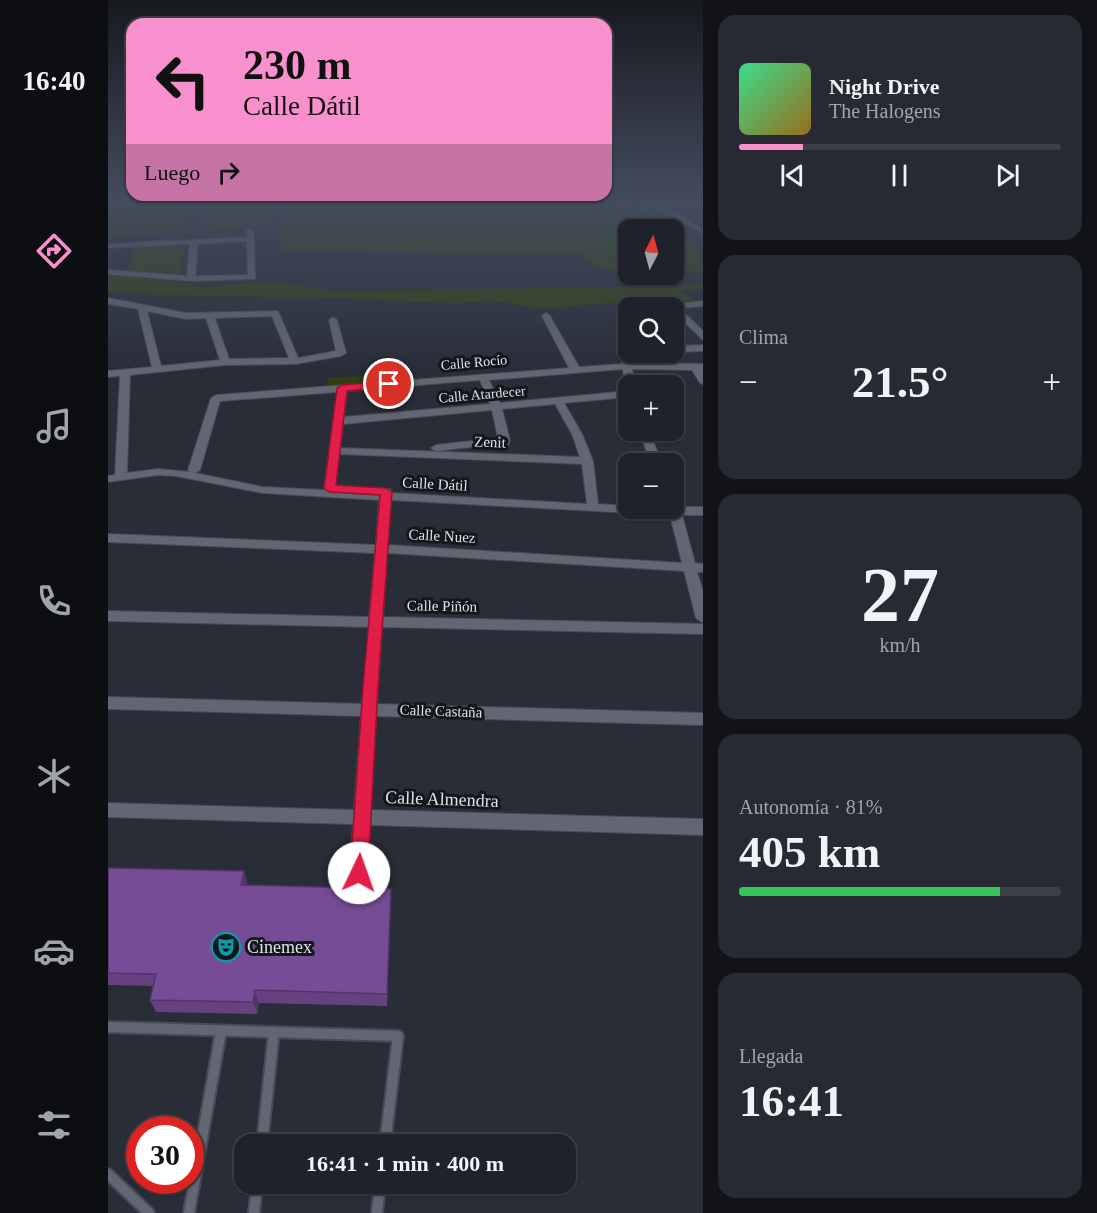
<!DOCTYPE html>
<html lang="es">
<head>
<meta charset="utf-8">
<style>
  :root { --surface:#1f222a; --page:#272a32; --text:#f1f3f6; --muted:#a1a4a8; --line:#3c3f47; --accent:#f790cd }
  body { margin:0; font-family:"Times New Roman",serif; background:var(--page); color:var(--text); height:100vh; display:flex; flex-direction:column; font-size:22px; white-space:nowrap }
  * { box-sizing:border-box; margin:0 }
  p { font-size:20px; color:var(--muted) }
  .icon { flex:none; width:33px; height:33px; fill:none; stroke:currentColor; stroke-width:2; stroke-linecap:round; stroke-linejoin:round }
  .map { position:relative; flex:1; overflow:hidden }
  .panel { display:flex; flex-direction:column; gap:15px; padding:15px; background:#111317; width:394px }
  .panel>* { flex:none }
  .guide { position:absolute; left:18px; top:18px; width:486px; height:183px; border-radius:18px; box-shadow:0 2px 4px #0004,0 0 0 2px var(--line); background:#f790cd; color:#111; overflow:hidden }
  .needle { width:39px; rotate:6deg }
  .buttons { position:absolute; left:510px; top:219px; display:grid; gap:12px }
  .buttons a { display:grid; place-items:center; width:66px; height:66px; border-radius:12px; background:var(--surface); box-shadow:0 2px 4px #0004,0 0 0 2px var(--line); font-size:30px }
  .speed { position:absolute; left:18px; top:1116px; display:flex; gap:12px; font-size:30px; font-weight:700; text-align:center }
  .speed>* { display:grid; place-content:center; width:78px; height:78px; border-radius:50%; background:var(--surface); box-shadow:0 2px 4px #0004,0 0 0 2px var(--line); line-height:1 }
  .speed .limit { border:9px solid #d22; background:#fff; color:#111 }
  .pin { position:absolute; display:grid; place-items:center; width:51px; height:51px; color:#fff; margin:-26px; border:3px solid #fff; border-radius:50%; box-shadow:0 2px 6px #0007 }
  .me { position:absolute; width:66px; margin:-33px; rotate:3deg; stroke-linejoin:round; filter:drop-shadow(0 0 4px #0008) }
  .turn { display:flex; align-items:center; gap:21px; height:126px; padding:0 18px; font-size:27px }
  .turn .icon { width:78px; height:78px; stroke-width:2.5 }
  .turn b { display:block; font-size:42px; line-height:51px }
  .then { display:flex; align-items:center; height:57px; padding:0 18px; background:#0003; gap:12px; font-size:22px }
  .big { font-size:45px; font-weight:600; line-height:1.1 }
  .panel .card { flex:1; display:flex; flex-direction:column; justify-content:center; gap:9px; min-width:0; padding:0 21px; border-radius:18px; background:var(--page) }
  .panel .dial { align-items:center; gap:0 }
  .dial b { font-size:78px; line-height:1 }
  .song { display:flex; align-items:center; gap:18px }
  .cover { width:72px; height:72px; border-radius:9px; background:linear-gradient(135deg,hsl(150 70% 55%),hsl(40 70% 35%)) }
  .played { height:6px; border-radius:3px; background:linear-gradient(90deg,var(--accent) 20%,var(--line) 20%) }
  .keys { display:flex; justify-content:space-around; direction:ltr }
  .heat { display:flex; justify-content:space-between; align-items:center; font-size:33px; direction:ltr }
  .charge { height:9px; border-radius:4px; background:linear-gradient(90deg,#34c759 81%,var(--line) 0) }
  .trip { position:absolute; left:126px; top:1134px; width:342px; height:60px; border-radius:18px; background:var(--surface); box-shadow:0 2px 4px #0004,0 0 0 2px var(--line); font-weight:600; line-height:60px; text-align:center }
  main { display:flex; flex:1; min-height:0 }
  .tab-bar { display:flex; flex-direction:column; width:108px; justify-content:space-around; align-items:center; background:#0c0e11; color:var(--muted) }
  .tab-bar .icon { width:42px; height:42px }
  .tab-bar .current { color:var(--accent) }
  .tab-bar b { font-size:27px; color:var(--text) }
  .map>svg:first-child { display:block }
</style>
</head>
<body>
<main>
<nav class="tab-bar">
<b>16:40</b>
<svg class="icon current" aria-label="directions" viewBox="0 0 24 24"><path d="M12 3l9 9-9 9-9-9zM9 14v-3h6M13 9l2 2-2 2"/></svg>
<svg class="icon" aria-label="music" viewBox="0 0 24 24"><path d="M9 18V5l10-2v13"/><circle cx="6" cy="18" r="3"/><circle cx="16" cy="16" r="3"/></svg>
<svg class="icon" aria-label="phone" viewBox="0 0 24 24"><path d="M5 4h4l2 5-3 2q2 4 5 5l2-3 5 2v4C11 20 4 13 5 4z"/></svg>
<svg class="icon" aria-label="climate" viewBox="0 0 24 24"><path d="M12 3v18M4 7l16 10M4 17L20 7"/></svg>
<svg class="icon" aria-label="car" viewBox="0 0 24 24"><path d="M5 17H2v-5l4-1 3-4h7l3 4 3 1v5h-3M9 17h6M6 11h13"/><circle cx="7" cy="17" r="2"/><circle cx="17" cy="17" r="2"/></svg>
<svg class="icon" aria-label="filters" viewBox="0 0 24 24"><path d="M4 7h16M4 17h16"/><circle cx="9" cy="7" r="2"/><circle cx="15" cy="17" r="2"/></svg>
</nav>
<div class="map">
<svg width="595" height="1213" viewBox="0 0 595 1213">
  <rect width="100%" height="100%" fill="#292d38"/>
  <!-- green -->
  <g fill="#304011">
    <polygon points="5,201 81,201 78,232 0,236 0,217"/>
    <polygon points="96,201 162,201 164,226 94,230"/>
    <polygon points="169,201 516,201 561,229 520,230 520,273 491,269 469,254 174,251"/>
    <polygon points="566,232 594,250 594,260 591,261 594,264 594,272 566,273"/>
    <polygon points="76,245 72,276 20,271 25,248"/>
    <polygon points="0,273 97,287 172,282 224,291 565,286 595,283 594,289 572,290 586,301 485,304 437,309 380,300 350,304 232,298 49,295 0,291"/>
    <polygon points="288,374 290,381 221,386 220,378"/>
  </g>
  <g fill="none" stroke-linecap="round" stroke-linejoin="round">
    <!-- lane casing -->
    <g stroke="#474b53" stroke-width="14">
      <g id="lane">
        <polyline points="0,1027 290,1036 277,1144"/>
        <polyline points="154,1144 166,1032"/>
        <polyline points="0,1174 41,1213"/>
        <polyline points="81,1213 113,1031"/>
        <polyline points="146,1213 149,1184"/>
        <polyline points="269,1213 272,1184"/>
      </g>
    </g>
    <!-- street casing -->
    <g stroke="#474b53" stroke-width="2">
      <g id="street">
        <polygon points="595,201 595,205 558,206 595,229 595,234 549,207 534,210 531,208 539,203"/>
        <path d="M142 229 146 231 147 279 83 281 0 274V270L79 276 82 244 0 248V244L139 237 138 231ZM139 241 140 275 87 276 90 244Z"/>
        <path d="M0 298 78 313 170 311 190 358 228 351 221 320 225 317 229 320 238 353 233 356 187 364 117 365 22 375 19 473 50 469 82 472 80 470 103 398 108 395 461 368 434 316 438 313 442 316 471 367 514 364 512 355 520 349V352H524L522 356 523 363 595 364V384L592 383 584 370 524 369 527 386H520V389L517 386 515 369 381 380 392 403 520 391V397L456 403 474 434 485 461 490 504 520 506V508H566V504L571 507H595V515H574L587 563 595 564V572H589L595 591V623L588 618 576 571 279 553 275 617 595 624V634L274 627 269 704 595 713V725L268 716 263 810 595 819V835L262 825 260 873 257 879 251 881 245 879 242 873 245 824 0 817V803L246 810 253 716 0 709V697L254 704 261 627 0 621V611L261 617 267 553 0 542V534L268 545 271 500 155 493 68 476 50 475 0 482V476L7 475 12 376 0 377V371L44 367 30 309 0 304ZM39 311 78 319 98 318 112 360 53 366ZM164 316 181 358 121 359 107 318ZM372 380 382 404 236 417 239 391ZM229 392 216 490 155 487 87 473 92 470 112 401ZM447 404 464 434 472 457 232 448 235 424 384 410 390 438 328 445 323 448 328 451 390 444 391 449H399L402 440 394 409ZM231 454 474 464 479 504 284 493 282 489H274L272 493 227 490ZM283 500 562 515 574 563 280 545Z"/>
        <polygon points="595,301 595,306 571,308 595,331 595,340 566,312 566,308 539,308"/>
        <polygon points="595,345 595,351 566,352 566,346"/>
        <polygon points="531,430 541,430 554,464 543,464"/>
      </g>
    </g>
    <!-- lane -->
    <use href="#lane" stroke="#626673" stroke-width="10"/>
    <!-- street -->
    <use href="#street" fill="#626673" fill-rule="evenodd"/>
  </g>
  <!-- wall -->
  <polygon fill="#664181" points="0,868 139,886 283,889 279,1006 151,1003 149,1014 48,1012 42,1000 45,986 0,985"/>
  <!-- shaded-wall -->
  <g fill="#533569">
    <polygon points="136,871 140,885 137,899 133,885"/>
    <polygon points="283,889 283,902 279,1006 279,994"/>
    <polygon points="147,990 151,1003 149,1014 145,1002"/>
  </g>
  <!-- building -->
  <polygon fill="#774c96" stroke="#533569" stroke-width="1.5" points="0,868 136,871 133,885 283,889 279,994 147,990 145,1002 42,1000 48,974 0,973"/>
  <!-- sky -->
  <linearGradient id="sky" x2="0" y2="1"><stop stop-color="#17191f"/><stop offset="0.54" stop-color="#434c5e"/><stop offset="1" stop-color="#434c5e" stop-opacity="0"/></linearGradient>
  <rect width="595" height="371" fill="url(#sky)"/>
  <!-- route -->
  <polygon fill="#e11d48" stroke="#92132f" stroke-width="1.5" points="281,381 286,384 284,387 239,391 228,485 278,488 284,492 270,687 260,873 258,879 251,882 245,879 242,873 255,687 272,495 222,492 216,489 229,388 234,385"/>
  <!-- icons -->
  <defs>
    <g id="theatre-ring" transform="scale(1.5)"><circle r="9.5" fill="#14161b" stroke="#0f9aa8" stroke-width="1.5"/><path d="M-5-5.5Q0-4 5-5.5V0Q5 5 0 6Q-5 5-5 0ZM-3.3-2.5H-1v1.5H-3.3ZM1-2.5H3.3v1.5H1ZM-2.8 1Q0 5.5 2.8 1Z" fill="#0f9aa8"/></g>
  </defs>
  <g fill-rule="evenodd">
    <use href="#theatre-ring" x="118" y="947"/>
  </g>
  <g text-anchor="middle" stroke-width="6" stroke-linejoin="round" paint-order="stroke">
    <!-- far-street labels -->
    <g font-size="14" fill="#dee1e8" stroke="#14161b">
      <text transform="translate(366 362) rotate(-5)" y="5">Calle Rocío</text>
      <text transform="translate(374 394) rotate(-5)" y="5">Calle Atardecer</text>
    </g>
    <!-- street labels -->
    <g font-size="15" fill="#dee1e8" stroke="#14161b">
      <text transform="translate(382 442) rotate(2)" y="5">Zenit</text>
      <text transform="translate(327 484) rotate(3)" y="5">Calle Dátil</text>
      <text transform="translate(334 536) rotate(3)" y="5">Calle Nuez</text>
      <text transform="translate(334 606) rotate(1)" y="5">Calle Piñón</text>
      <text transform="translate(333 711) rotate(2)" y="5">Calle Castaña</text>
    </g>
    <!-- near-street labels -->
    <g font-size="18" fill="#dee1e8" stroke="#14161b">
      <text transform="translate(334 799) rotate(2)" y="6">Calle Almendra</text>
    </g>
    <!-- near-poi labels -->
    <g font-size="18" fill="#dee1e8" stroke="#14161b" text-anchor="start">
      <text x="139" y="953">Cinemex</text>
    </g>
  </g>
</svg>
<div class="buttons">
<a><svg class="needle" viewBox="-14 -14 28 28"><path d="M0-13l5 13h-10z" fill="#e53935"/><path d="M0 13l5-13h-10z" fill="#a1a4a8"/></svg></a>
<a><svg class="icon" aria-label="search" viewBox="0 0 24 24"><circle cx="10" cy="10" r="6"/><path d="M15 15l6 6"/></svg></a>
<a>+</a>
<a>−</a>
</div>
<div class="speed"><div class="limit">30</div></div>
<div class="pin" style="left:281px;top:384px;background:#d93025"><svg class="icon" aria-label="arrive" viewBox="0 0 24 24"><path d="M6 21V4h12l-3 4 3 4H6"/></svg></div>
<svg class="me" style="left:251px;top:873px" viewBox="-20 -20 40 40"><circle r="19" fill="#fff"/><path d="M0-13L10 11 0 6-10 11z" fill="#e11d48"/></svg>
<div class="trip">16:41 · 1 min · 400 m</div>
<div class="guide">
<div class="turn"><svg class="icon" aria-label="left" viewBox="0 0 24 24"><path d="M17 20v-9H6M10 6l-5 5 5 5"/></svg><div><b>230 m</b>Calle Dátil</div></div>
<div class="then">Luego<svg class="icon" aria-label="right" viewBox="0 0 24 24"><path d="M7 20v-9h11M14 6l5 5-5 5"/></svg></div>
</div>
</div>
<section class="panel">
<div class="card">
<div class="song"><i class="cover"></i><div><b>Night Drive</b><p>The Halogens</p></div></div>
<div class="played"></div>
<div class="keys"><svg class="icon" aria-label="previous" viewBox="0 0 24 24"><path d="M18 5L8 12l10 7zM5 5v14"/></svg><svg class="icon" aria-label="pause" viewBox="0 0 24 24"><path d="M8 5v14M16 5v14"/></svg><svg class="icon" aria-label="next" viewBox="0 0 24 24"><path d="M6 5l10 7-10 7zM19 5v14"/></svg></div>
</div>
<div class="card"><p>Clima</p>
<div class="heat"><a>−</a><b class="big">21.5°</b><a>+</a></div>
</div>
<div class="card dial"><b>27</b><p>km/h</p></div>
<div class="card"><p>Autonomía · 81%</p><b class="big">405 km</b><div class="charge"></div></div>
<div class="card"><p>Llegada</p><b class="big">16:41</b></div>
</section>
</main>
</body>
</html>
